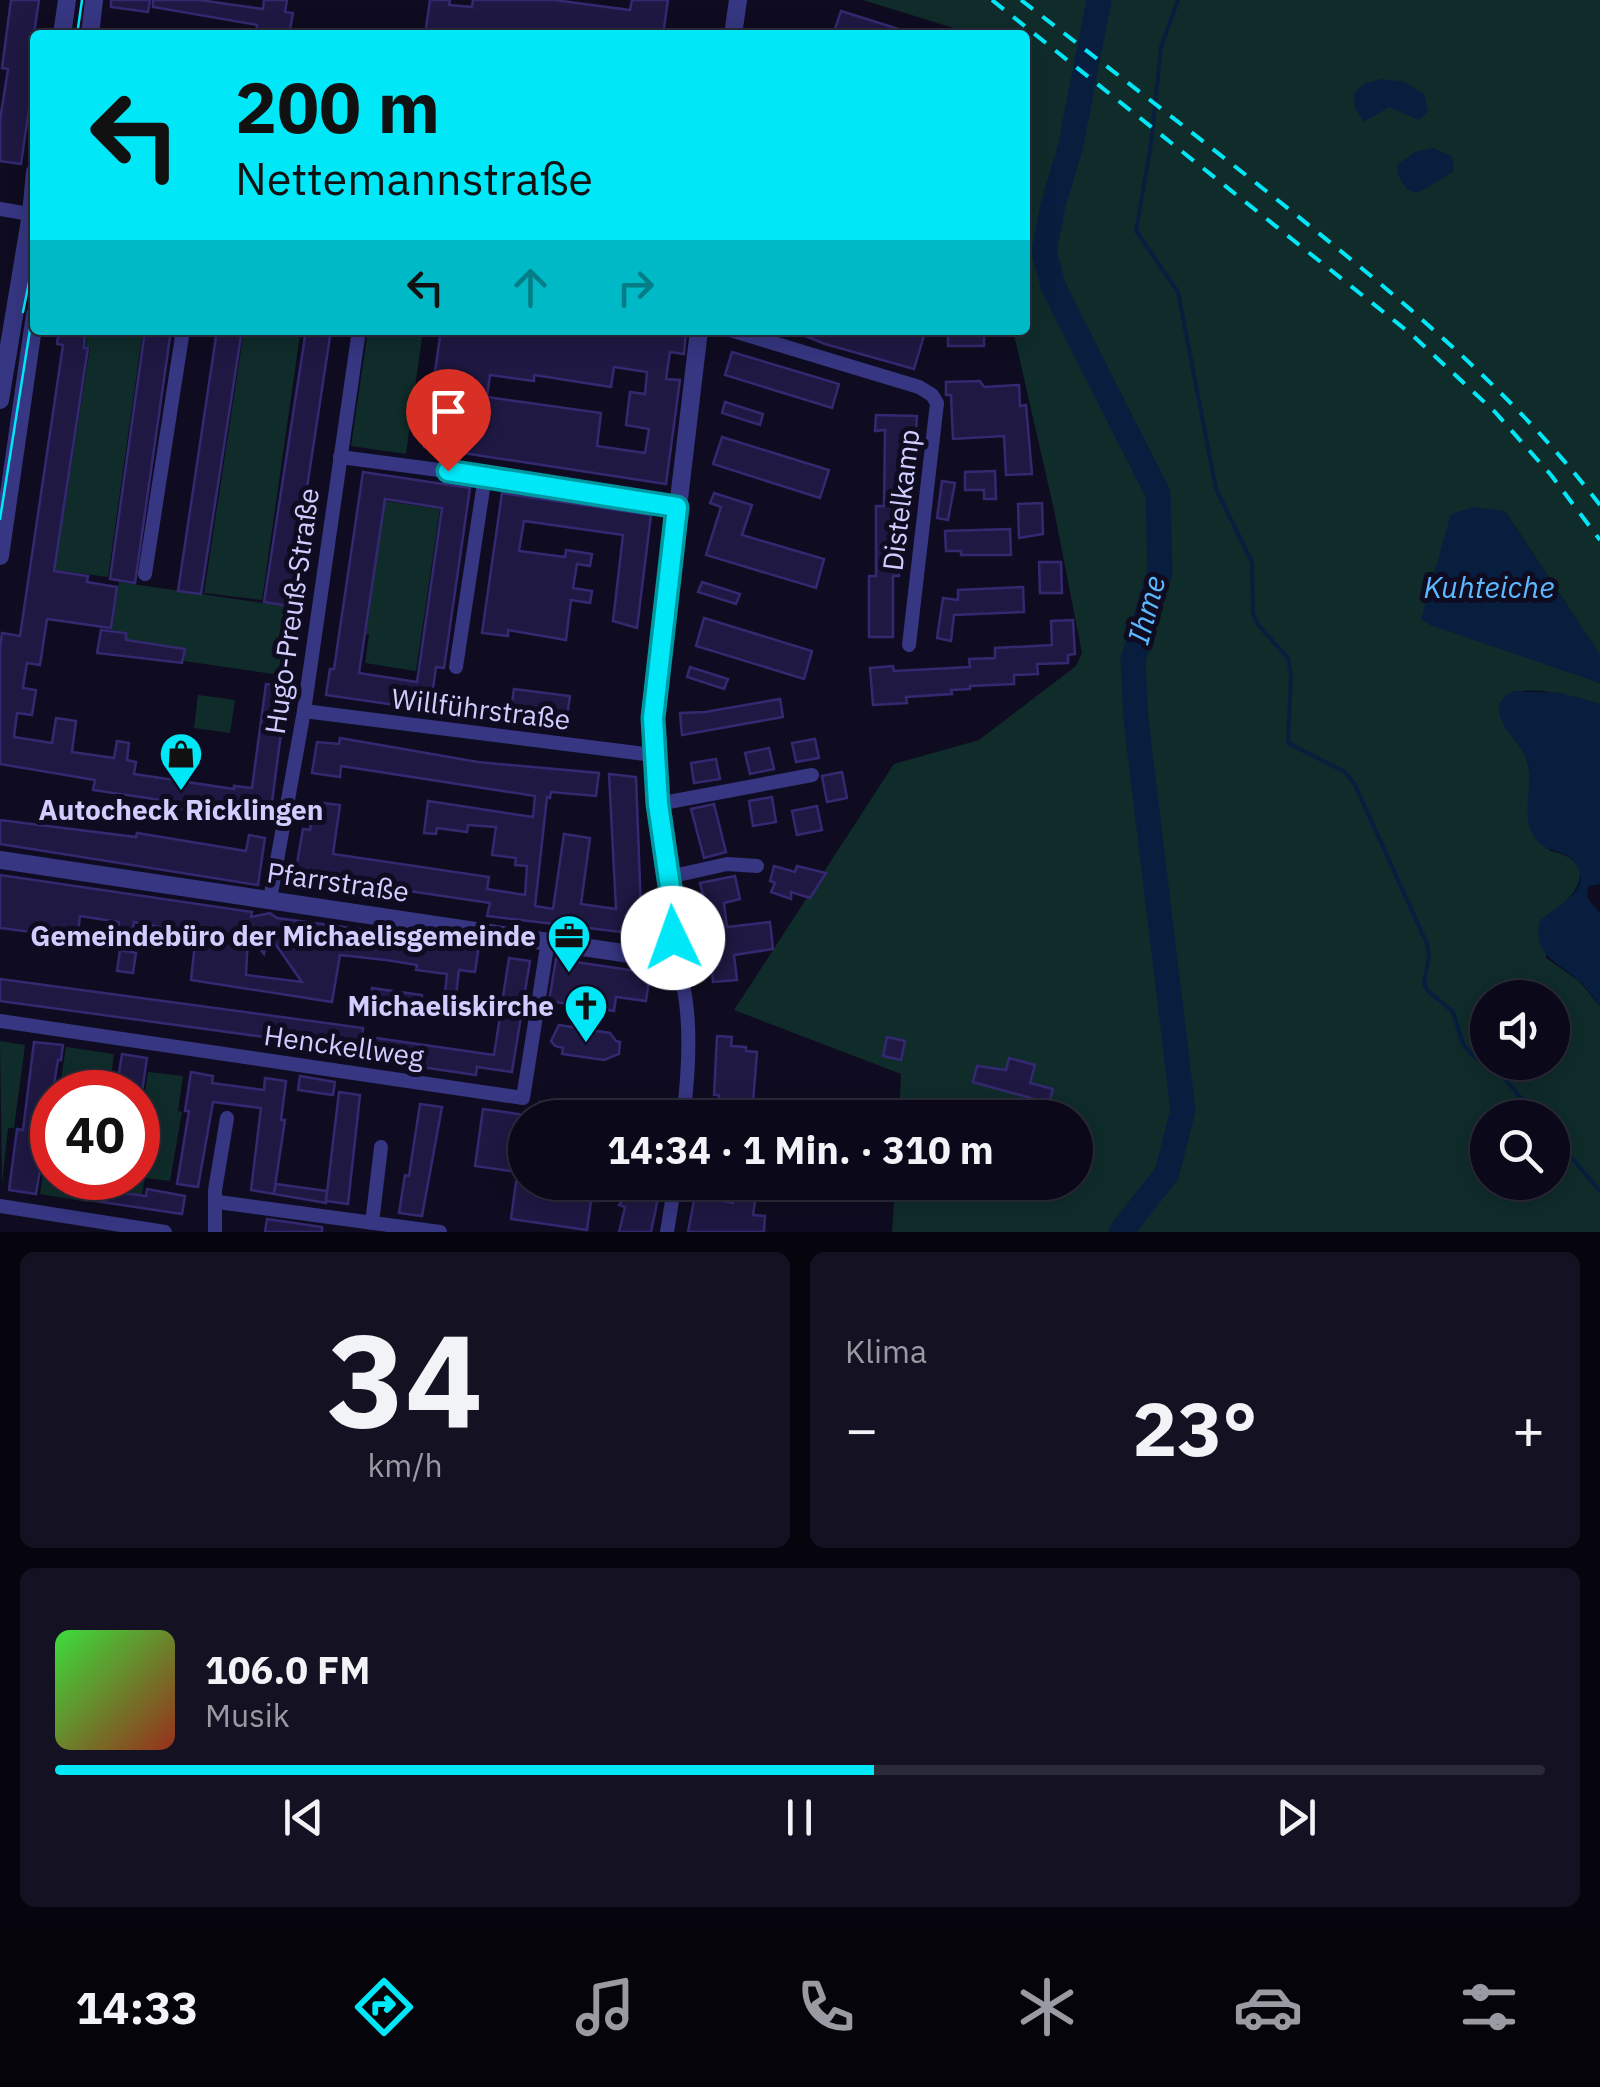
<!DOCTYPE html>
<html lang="de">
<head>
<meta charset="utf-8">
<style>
  :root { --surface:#0b0919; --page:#141222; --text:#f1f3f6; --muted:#9a9aa2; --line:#2b2a38; --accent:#00e8f8 }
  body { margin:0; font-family:"IBM Plex Sans",sans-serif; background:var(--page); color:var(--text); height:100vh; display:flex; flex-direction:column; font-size:38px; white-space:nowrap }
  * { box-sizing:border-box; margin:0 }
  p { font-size:32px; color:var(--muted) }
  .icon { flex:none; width:55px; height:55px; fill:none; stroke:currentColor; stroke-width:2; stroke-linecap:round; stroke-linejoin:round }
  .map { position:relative; height:1232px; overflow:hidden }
  .panel { display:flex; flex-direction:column; gap:20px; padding:20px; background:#06050e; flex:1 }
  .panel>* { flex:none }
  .banner { position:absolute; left:30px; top:30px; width:1000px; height:305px; border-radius:10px; box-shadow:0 5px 25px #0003,0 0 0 2px var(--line); background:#00e8f8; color:#111; overflow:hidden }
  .fabs { position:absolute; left:1470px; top:980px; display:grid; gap:20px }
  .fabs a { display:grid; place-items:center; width:100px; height:100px; border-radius:50%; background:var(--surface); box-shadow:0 5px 25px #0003,0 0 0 2px var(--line); font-size:50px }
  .speed { position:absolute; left:30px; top:1070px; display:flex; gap:20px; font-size:50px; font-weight:700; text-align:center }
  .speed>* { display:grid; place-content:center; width:130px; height:130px; border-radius:50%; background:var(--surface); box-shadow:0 5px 25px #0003,0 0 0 2px var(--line); line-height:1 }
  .speed .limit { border:15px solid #d22; background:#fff; color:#111 }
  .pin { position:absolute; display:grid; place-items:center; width:85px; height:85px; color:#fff; margin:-102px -42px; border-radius:50% 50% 50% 0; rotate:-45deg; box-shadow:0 0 10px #0007 }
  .pin .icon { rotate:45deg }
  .me { position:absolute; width:110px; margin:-55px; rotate:357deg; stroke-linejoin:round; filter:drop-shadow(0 0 8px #0008) }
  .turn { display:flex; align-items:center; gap:35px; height:210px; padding:0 40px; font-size:45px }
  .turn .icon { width:130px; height:130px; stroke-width:2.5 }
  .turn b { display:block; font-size:70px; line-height:85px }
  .lanes { display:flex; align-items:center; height:95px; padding:0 40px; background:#0003; justify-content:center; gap:50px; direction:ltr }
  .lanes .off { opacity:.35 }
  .big { font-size:75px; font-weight:700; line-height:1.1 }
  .panel .widget { flex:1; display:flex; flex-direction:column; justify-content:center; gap:15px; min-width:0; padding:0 35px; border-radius:15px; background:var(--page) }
  .panel .dial { align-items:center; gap:0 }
  .dial b { font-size:130px; line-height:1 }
  .song { display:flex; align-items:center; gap:30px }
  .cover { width:120px; height:120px; border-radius:15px; background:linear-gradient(135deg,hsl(120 70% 55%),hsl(10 70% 35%)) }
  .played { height:10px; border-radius:5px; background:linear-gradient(90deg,var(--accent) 55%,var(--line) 55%) }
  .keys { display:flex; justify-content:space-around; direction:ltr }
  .heat { display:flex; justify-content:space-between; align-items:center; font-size:55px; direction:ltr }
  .panel .tiles { flex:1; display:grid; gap:20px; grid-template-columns:1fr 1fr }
  .widget:last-child { grid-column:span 2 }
  .trip { position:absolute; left:508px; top:1100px; width:585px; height:100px; border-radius:50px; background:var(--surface); box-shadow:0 5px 25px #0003,0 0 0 2px var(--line); font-weight:700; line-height:100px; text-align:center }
  .menu { display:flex; height:160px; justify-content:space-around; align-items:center; background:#04040a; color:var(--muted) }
  .menu .icon { width:70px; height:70px }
  .menu .current { color:var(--accent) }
  .menu b { font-size:45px; color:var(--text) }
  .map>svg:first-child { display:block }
</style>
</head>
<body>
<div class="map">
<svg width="1600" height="1232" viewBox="0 0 1600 1232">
  <rect width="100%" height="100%" fill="#0f0c21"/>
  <!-- green -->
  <g fill="#0f2c2a" fill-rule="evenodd">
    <path d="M863 0H1600V655L1505 511 1422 620 1600 683V704C1575 697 1526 682 1504 697L1505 725 1526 756 1530 775 1528 822 1550 851C1600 860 1579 898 1547 915L1546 958 1579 981 1600 1006V1232H892L895 1183 1075 1182V1118L899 1117 901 1074 734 1010 894 764 979 740 1076 666 1082 653 1054 510 1013 330H1025V35H976ZM1488 998H1552V1062H1488ZM1488 1118H1552V1182H1488Z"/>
    <polygon points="87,330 143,330 108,577 55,570 90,347 86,346"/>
    <polygon points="244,330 292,330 292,333 300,335 262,600 204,593"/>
    <polygon points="368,330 423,330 406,454 351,446"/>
    <polygon points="385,501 440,509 416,671 365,663 369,635 366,634"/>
    <polygon points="119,582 296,608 287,676 184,661 185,649 127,639 127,632 112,630"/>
    <polygon points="198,695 235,700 230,733 194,728"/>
    <polygon points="0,1041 25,1045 14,1128 8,1128 2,1184"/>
    <polygon points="66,1047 114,1054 109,1092 59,1092"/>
    <polygon points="148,1072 183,1076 178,1111 182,1112 170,1181 145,1178 140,1203 129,1201 131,1187 127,1186 129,1178 138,1178 138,1118 141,1117"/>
    <polygon points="839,1098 880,1101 879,1117 837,1117"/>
    <polygon points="52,1135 52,1178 91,1178 88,1202 40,1194 47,1146 51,1146"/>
  </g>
  <!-- water -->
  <g fill="#081e3f">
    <polygon points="1382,79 1405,82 1424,94 1428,112 1419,120 1389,107 1364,122 1355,109 1354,93 1365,83"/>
    <polygon points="1433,148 1452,156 1454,171 1418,193 1407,190 1398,175 1397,165 1415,152"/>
    <polygon points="1474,507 1505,511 1600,655 1600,683 1430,625 1421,619 1451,514"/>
    <path d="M1514 691 1561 693 1600 704V884L1589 886C1583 898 1593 904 1600 913V1006C1594 997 1586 987 1578 980 1556 961 1532 955 1540 921 1558 903 1600 889 1570 857 1555 849 1540 850 1532 833 1520 808 1537 781 1525 756 1518 740 1499 727 1499 708 1499 699 1507 695 1514 691Z"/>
  </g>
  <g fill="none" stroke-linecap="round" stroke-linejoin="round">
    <!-- stream -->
    <g stroke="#081e3f" stroke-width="4">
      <polyline points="1178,0 1161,47 1151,144 1136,231 1178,292 1216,489 1252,562 1253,614 1259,626 1288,658 1291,675 1288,743 1345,772 1355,785 1427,944 1429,956 1424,983 1427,990 1453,1012 1463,1044 1472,1055 1499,1072 1538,1118"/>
      <polyline points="1552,1135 1600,1191"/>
    </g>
    <!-- river -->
    <polyline stroke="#081e3f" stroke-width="25" points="1099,0 1070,149 1053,205 1044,252 1054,288 1158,494 1160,572 1133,660 1136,720 1183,1110 1167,1173 1121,1232"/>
  </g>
  <!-- building -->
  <g fill="#1f1843" stroke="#342970" stroke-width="2.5" fill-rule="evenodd">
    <polygon points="11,0 39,0 29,67 35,68 21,164 0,161 0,120 8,69 2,68"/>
    <polygon points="111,0 150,0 148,12 111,7"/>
    <polygon points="153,0 199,0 263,9 264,0 287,0 285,12 293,13 289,35 256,35 257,25 153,7"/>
    <polygon points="430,0 450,0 449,5 472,7 473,0 554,0 630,10 632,0 668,0 663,35 425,35"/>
    <polygon points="841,11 908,32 908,35 833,35"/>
    <polygon points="59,330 85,330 84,348 88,348 54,571 88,576 87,582 117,587 111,628 47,619 40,665 27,663 25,675 23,688 36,690 32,715 17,713 14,737 52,743 56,718 76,721 72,752 114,758 117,741 129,743 127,760 136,762 134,774 234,789 234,786 252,788 266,684 287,687 271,810 202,801 201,812 180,809 181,803 93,790 95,780 0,764 0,647 2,633 20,636 63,345 57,344"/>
    <polygon points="145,330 171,330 135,583 110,579"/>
    <polygon points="217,330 242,330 201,594 178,591"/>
    <polygon points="306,330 331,330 289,606 264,602"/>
    <path d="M441 330H588L614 334 615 330H686L684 354 670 352 666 379 680 380 666 484 424 447ZM614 367 647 372 645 394 630 392 626 425 649 429 645 453 597 446 601 413 487 397 490 375 534 381V375L611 387Z"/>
    <polygon points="791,330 918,330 925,332 914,369 825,344"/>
    <rect x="948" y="330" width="36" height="16"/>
    <polygon points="732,352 839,384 832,408 725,375"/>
    <polygon points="980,381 984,387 1019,385 1020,406 1026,405 1032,474 1006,475 1004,436 953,439 951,395 946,395 946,382"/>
    <polygon points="725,402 763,414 760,425 722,413"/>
    <polygon points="876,415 917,416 916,430 910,430 910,506 900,506 899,576 893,576 893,637 869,637 869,576 876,576 876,506 884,506 885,430 875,431"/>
    <polygon points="722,437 829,470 820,498 713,464"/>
    <polygon points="995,471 996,499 984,499 984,490 965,490 965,472"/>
    <path d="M363 472 470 488 444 668 436 667 430 710 326 695 330 669H334ZM385 499 442 508 417 682 359 673Z"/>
    <polygon points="942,481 955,483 948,520 937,518"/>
    <polygon points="502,493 651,515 637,628 613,621 623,535 524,521 519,551 565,557 566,550 592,554 590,566 577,564 573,588 592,591 590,603 571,600 566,640 508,630 508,636 482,633"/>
    <polygon points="714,493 752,505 742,535 824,559 816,588 706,555 721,507 710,503"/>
    <polygon points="1042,503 1043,534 1019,538 1018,504"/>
    <polygon points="1010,529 1011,555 961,555 961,551 946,551 945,531"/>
    <polygon points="1039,562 1061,562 1062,593 1040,593"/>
    <polygon points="702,582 740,594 736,604 698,592"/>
    <polygon points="1023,587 1024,612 954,615 951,641 937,638 943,598 958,600 958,590"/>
    <polygon points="704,618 812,651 804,679 696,646"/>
    <polygon points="1073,620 1075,654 1068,655 1068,663 1037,664 1038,674 1014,675 1014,684 970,686 970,689 951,690 952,694 906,697 907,703 873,705 870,668 893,666 894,671 970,667 969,659 995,658 995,648 1052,645 1051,621"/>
    <polygon points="101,630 126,633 126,640 185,649 182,663 97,653"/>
    <polygon points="690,667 728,679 724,689 687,677"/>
    <polygon points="514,689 570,696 566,723 510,716"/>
    <polygon points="780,699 783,717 682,735 680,713 705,712"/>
    <polygon points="340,738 478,762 599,773 596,796 551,792 550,798 547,797 535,906 553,909 564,834 590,838 581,904 616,909 609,774 636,777 641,910 639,934 487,916 490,903 348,882 346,894 293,886 303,829 310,830 314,802 340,805 333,854 489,877 487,889 525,895 527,866 515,865 516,858 492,855 496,827 468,825 467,832 437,828 436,834 424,833 428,801 533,817 535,796 341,766 340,777 312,773 317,742 339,744"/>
    <polygon points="815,739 819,758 796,762 792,743"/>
    <polygon points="769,748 774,769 750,774 745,753"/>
    <polygon points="716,759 720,779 694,783 691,763"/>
    <polygon points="842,772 847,798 827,802 822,776"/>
    <polygon points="772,797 776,822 753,826 749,801"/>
    <polygon points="714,804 726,852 704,858 691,809"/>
    <polygon points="817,806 822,830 797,835 792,811"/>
    <polygon points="0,820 136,837 137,833 246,851 249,835 265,838 258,885 0,844"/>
    <polygon points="774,866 795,872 797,866 826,873 810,898 791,892 791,899 771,892 775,883 770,881"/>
    <path d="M0 875 252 912 251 917 270 913 277 918 479 945 475 972 459 970 454 1013 443 1012 447 974 416 970 417 965 386 960 340 955 332 1002 191 980 196 934 134 922 130 948 116 946 119 922 80 916 76 947 63 946 64 936 0 928ZM248 934 264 954 269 935 302 982 246 975Z"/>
    <polygon points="735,876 740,899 724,903 727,927 770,922 773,949 734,955 737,980 713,982 709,939 704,940 700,913 707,912 700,883"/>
    <polygon points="120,950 136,953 133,973 117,971"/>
    <polygon points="509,958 530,961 512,1072 477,1067 476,1075 366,1059 367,1051 0,1001 0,979 363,1028 362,1036 494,1055"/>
    <polygon points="556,959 650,973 646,1001 616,997 614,1011 549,1001"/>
    <polygon points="372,988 422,995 421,1009 411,1007 410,1012 370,1007"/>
    <polygon points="559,1025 610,1033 616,1041 620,1042 619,1054 604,1060 562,1054 563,1048 555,1046 551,1041"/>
    <polygon points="717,1036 732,1037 731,1046 746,1047 746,1051 757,1052 753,1103 762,1104 761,1118 718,1118 719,1095 714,1095"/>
    <polygon points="887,1037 905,1041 901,1060 883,1056"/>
    <polygon points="34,1042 63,1045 61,1060 58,1060 36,1194 9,1190 17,1129 23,1130"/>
    <polygon points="122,1054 147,1058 142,1092 116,1092"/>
    <polygon points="1009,1058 1035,1065 1030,1083 1053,1089 1049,1103 973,1082 977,1066 1006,1070"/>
    <polygon points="191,1072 213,1076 212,1083 264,1090 265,1078 286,1081 281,1120 285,1120 274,1193 276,1184 327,1191 326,1203 251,1190 261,1108 213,1102 198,1187 177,1184 189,1111 185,1111"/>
    <polygon points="300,1076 335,1082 333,1095 298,1090"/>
    <polygon points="339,1092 360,1095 348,1204 326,1201"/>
    <polygon points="540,1102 602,1111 601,1118 538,1118"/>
    <polygon points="420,1104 442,1107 422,1216 399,1213 405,1175 409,1176"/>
    <polygon points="483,1109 525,1115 525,1173 475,1166"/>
    <polygon points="99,1178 126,1178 123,1193 146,1196 147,1189 185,1196 182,1214 95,1201"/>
    <polygon points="516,1182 565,1182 599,1188 597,1201 591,1201 587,1230 511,1219"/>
    <polygon points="737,1182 758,1182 753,1215 765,1216 764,1232 688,1232 695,1195 733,1203"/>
    <polygon points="625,1195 658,1198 651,1232 619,1232 625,1207 619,1205"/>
    <polygon points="267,1219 322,1227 322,1232 265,1232"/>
  </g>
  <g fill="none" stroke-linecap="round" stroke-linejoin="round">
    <!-- minor -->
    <g stroke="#363682" stroke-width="14">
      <polyline points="0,209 35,215"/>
      <polyline points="730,330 919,387 932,395 937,403 909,645"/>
      <polyline points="340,457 485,476 677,507"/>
      <polyline points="145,574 183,330"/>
      <polyline points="456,667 485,476"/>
      <polyline points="304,711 653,755"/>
      <polyline points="658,804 812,775"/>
      <polyline points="669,877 727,864 757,866"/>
      <polyline points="270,899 304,711 359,330"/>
      <path d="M667 948C696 984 689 1072 683 1118"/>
      <polyline points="0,1021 523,1098 548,941"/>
      <polyline points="218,1202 440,1232"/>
      <polyline points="0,1206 165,1232"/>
      <polyline points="372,1223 381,1147"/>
      <polyline points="215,1232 215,1190 227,1118"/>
      <polyline points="667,1232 675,1182"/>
    </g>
    <!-- tertiary -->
    <g stroke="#363682" stroke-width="18">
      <polyline points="62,35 67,0"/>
      <polyline points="90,35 94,0"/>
      <polyline points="733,35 738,0"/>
      <polyline points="0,400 31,214 35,172"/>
      <polyline points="0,556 35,314"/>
      <polyline points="0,860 643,956 667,948 676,927 658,804 653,719 699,330"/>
    </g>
    <!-- tram -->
    <g stroke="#00e8f8" stroke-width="2.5">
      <polyline points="77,35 82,0"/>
      <polyline points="23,312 35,253"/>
      <polyline points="0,519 35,298"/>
    </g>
    <!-- rail -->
    <g stroke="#00e8f8" stroke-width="4" stroke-dasharray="15 12" stroke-linecap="butt">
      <polyline points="992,0 1411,334 1495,412 1551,475 1600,540"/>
      <path d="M1021 0C1108 67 1194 134 1280 202 1396 295 1509 387 1600 505"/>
    </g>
  </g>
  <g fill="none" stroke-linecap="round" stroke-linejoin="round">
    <!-- route casing -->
    <g stroke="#0097a1" stroke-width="25">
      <polyline id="route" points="448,471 677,507 653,718 658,804 676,928 673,938"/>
    </g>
    <!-- route -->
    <use href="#route" stroke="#00e8f8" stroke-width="18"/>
  </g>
  <!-- icons -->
  <defs>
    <g id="shop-pin" transform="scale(2.25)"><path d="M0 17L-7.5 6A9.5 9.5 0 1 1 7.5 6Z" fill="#00e8f8" stroke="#0f0c21"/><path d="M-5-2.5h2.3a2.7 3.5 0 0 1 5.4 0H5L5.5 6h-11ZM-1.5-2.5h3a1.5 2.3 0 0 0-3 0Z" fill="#111"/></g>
    <g id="office-pin" transform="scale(2.25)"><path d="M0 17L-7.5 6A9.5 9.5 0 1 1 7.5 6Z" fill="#00e8f8" stroke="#0f0c21"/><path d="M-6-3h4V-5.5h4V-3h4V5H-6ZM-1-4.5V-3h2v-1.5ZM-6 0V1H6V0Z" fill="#111"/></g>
    <g id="church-pin" transform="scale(2.25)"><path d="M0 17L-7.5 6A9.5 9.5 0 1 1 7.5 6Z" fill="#00e8f8" stroke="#0f0c21"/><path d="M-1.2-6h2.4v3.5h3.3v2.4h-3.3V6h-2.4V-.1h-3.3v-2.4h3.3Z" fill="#111"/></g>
  </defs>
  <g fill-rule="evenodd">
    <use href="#shop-pin" x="181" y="754"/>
    <use href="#office-pin" x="569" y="936"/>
    <use href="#church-pin" x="586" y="1006"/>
  </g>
  <g text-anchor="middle" stroke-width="10" stroke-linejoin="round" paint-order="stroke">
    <!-- street labels -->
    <g font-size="28" fill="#d1cdff" stroke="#0f0c21">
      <text transform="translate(901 500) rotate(-83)" y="10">Distelkamp</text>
      <text transform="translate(292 611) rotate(-82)" y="10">Hugo-Preuß-Straße</text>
      <text transform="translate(481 709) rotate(7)" y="10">Willführstraße</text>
      <text transform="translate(338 882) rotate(8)" y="10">Pfarrstraße</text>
      <text transform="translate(344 1046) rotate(8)" y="10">Henckellweg</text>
    </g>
    <!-- poi labels -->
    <g font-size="28" font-weight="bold" fill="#d1cdff" stroke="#0f0c21" text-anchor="end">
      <text x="181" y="820" text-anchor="middle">Autocheck Ricklingen</text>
      <text x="536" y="946">Gemeindebüro der Michaelisgemeinde</text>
      <text x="554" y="1016">Michaeliskirche</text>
    </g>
    <!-- water labels -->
    <g font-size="30" font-style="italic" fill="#5bb9ff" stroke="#0f0c21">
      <text x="1489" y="598">Kuhteiche</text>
      <text transform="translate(1147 610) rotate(-75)" y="10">Ihme</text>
    </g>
  </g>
</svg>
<div class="fabs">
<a><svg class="icon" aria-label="sound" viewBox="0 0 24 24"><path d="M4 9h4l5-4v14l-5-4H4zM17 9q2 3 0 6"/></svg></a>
<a><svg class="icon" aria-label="search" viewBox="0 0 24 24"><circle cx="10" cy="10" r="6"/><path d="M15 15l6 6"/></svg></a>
</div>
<div class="speed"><div class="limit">40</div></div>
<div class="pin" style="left:448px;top:471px;background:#d93025"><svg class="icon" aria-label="arrive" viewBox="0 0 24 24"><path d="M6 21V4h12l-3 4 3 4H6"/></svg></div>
<svg class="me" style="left:673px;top:938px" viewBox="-20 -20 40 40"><circle r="19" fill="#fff"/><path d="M0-13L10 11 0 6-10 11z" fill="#00e8f8"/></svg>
<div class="trip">14:34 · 1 Min. · 310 m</div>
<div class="banner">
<div class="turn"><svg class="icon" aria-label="left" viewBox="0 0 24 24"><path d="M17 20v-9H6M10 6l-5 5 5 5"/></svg><div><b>200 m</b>Nettemannstraße</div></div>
<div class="lanes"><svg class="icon" aria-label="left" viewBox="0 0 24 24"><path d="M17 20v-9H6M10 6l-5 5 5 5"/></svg><svg class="icon off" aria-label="ahead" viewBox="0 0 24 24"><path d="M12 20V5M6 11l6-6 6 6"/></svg><svg class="icon off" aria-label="right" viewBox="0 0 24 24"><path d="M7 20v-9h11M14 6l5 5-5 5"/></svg></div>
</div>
</div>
<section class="panel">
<div class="tiles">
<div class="widget dial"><b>34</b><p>km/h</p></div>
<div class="widget"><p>Klima</p>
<div class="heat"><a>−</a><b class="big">23°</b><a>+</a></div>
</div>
<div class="widget">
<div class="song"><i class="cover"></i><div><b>106.0 FM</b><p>Musik</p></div></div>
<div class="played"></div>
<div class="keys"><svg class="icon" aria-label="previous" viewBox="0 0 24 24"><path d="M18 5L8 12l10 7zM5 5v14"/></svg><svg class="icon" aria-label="pause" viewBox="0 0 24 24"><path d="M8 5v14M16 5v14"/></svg><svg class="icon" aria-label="next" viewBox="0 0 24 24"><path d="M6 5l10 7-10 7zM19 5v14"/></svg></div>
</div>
</div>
</section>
<nav class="menu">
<b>14:33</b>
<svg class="icon current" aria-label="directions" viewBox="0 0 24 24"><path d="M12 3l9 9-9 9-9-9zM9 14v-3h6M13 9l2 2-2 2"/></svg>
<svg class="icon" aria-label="music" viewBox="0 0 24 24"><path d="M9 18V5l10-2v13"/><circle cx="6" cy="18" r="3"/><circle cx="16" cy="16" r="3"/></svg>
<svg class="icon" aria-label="phone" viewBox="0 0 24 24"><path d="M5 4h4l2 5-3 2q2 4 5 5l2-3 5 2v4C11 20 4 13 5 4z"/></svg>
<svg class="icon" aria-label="climate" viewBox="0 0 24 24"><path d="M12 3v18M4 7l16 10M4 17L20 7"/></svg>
<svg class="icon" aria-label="car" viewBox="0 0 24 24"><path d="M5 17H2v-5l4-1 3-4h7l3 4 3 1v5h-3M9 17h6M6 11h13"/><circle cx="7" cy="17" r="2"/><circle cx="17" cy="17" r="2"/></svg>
<svg class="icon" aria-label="filters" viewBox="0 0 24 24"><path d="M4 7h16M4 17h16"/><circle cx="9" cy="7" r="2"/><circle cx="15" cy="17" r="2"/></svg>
</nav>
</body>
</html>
